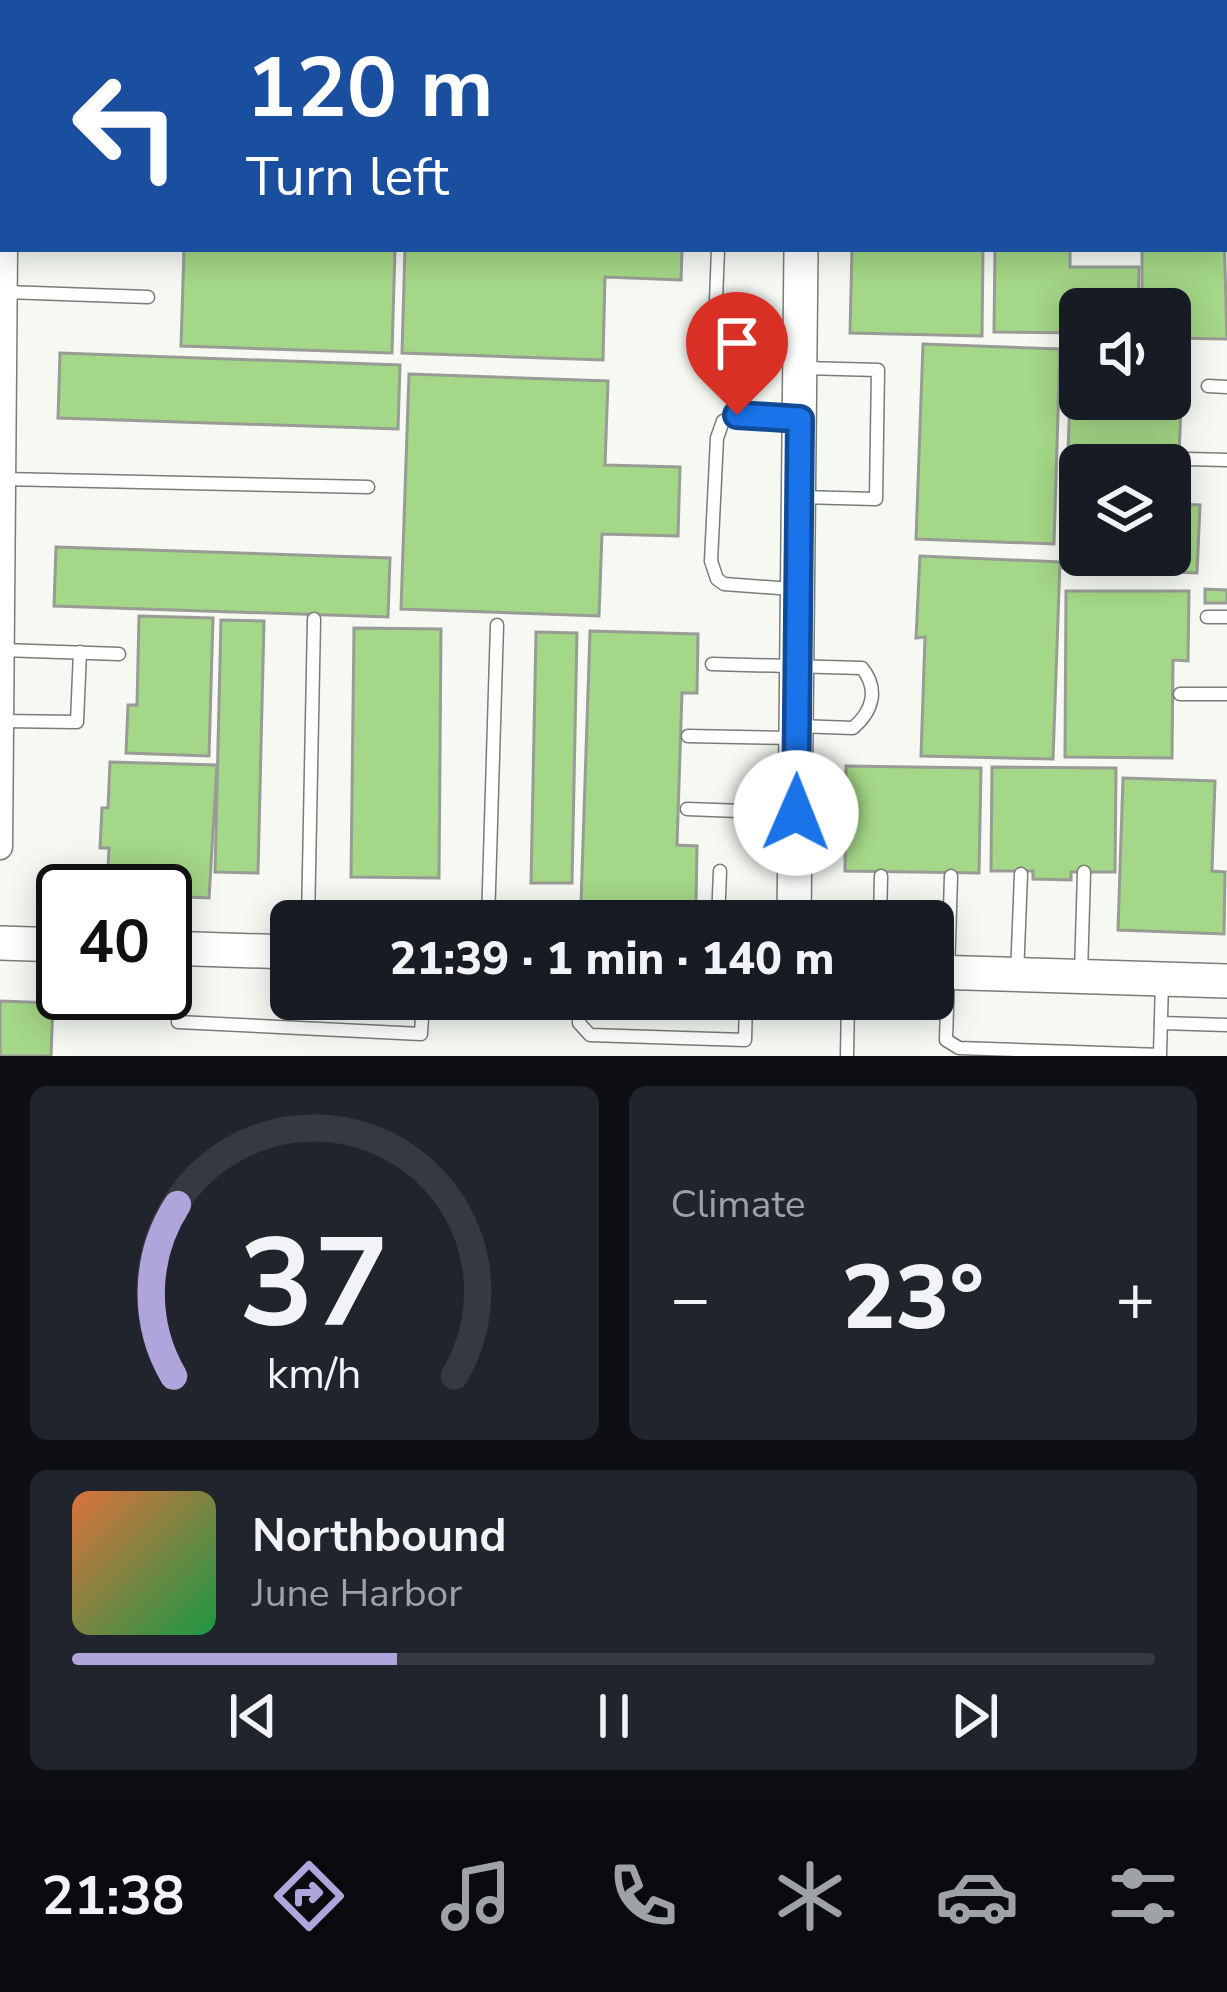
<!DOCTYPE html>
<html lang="en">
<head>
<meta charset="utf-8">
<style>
  :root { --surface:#171b24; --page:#20242c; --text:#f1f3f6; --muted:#9ea1a6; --line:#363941; --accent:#afa4db }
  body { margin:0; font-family:"Nunito Sans",sans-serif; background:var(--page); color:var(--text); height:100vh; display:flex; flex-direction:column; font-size:45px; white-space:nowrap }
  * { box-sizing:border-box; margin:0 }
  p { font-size:39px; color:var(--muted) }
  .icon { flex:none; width:66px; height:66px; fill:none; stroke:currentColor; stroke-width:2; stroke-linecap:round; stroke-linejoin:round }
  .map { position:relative; height:1056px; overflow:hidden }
  .drawer { display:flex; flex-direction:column; gap:30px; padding:30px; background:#0d0f14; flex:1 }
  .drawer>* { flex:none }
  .guide { position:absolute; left:0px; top:0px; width:1227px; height:252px; box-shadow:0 6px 30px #0003; background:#1a4fa0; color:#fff; overflow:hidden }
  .tools { position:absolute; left:1059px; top:288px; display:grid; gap:24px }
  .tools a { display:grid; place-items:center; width:132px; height:132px; border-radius:18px; background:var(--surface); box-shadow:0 6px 30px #0003; font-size:60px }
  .speed { position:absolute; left:36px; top:864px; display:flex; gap:24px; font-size:60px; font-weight:700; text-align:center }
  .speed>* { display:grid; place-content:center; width:156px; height:156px; border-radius:50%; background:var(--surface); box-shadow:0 6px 30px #0003; line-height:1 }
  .speed .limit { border:6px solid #111; border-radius:18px; background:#fff; color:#111 }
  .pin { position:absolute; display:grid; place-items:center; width:102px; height:102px; color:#fff; margin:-123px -51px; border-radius:50% 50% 50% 0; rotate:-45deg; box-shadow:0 0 12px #0007 }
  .pin .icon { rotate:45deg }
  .me { position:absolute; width:132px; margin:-66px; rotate:1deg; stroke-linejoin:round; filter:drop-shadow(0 0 9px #0008) }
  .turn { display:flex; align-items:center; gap:42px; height:252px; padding:0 48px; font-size:54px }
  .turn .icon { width:156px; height:156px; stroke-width:2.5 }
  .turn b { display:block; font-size:84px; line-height:102px }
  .big { font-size:90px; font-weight:800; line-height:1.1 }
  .drawer .card { flex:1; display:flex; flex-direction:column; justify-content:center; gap:18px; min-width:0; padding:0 42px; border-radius:18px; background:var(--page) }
  .drawer .dial { align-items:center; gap:0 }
  .dial svg { height:312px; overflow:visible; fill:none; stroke:var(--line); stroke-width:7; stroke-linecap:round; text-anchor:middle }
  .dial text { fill:var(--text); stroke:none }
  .song { display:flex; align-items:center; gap:36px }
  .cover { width:144px; height:144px; border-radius:18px; background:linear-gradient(135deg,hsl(20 70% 55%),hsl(140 70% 35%)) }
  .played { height:12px; border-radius:6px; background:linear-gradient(90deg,var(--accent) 30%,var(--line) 30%) }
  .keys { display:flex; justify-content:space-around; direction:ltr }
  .heat { display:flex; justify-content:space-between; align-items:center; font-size:66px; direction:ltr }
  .drawer .tiles { flex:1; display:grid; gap:30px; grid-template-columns:1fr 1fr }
  .card:last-child { grid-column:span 2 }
  .trip { position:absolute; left:270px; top:900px; width:684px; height:120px; border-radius:18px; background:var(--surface); box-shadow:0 6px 30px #0003; font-weight:800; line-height:120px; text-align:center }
  .dock { display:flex; height:192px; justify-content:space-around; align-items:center; background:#090b0e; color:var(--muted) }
  .dock .icon { width:84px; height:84px }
  .dock .current { color:var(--accent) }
  .dock b { font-size:54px; color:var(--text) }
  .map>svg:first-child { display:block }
</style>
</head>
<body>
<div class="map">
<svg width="1227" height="1056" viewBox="0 0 1227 1056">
  <rect width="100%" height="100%" fill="#f5f9f2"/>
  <!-- building -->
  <g fill="#a4d787" stroke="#989c95" stroke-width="3" fill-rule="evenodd">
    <polygon points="160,0 223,2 401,0 160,3"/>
    <polygon points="407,0 575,0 407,3"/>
    <polygon points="893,0 985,0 893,3"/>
    <polygon points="1029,0 1192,0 1029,3"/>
    <polygon points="1224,229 1227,339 1170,338 1170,309 1142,309 1142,249 1224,249"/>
    <polygon points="184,249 395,249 392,353 181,346"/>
    <polygon points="405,249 682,249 681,280 605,277 603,360 402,353"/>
    <polygon points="852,249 983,249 982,336 850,333"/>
    <polygon points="995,249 1070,249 1070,267 1139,267 1138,309 1080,309 1080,333 994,332"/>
    <polygon points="923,344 1060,349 1054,544 916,539"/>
    <polygon points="60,353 400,365 398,429 58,418"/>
    <path d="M1072 354H1080V399H1170V358H1183L1177 504 1200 505 1197 573 1063 568ZM1080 465H1170V555H1080Z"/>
    <polygon points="409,374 608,381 605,465 680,467 678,536 602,534 599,616 401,609"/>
    <polygon points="56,547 390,558 388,617 54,606"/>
    <polygon points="920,556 1060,562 1053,759 921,756 925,637 916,638"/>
    <polygon points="1205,589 1227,590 1227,603 1205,603"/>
    <polygon points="1066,591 1189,591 1188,661 1173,660 1172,758 1065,757"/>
    <polygon points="139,616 213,618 209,756 126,753 128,705 137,705"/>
    <polygon points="221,620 264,621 258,873 215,872"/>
    <polygon points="354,628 441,629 439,878 351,877"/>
    <polygon points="590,631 698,634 697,693 682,693 677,845 697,846 696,907 581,903"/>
    <polygon points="536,632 577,633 572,883 531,883"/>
    <polygon points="110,762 217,765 209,898 165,896 165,891 107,891 109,848 100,848 102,808 108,808"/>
    <polygon points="846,766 981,768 979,873 845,871"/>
    <polygon points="992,767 1116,768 1115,872 1071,872 1071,880 1033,879 1033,871 991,871"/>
    <polygon points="1123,778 1215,781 1212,871 1225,872 1224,934 1118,930"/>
    <polygon points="0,1001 53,1003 51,1056 0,1056"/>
  </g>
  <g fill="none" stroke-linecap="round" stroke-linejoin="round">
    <!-- lane casing -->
    <g stroke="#797d77" stroke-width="15">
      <g id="lane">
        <polyline points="108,3 109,0"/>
        <polyline points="734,3 735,0"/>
        <polyline points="868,3 868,0"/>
        <polyline points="0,154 3,154"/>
        <polyline points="718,249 715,327 797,332"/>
        <polyline points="5,292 148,297"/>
        <polyline points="1208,386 1227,387"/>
        <polyline points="1187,459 1227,460"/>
        <polyline points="3,479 368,487"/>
        <polyline points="800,497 876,499 878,370 804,368"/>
        <polyline points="793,589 724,584 717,579 711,561 717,438 723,421 738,415 798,419"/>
        <polyline points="1207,617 1227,617"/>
        <polyline points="2,650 119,654"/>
        <path d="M712 664 862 668C879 689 873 711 853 728L797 726"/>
        <polyline points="1180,694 1227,694"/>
        <polyline points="2,721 77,722 80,652"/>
        <polyline points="688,736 794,738"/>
        <polyline points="687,809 794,813"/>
        <polyline points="951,876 946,1040 959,1048 1160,1055 1162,981"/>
        <polyline points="308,921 314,619"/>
        <polyline points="488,921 497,625"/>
        <polyline points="718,921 720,871"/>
        <polyline points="880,921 881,876"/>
        <polyline points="181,954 178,1022 421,1034 423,999"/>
        <polyline points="1081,973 1084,872"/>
        <polyline points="1017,975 1021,874"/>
        <polyline points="580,999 579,1023 590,1035 745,1040 746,999"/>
        <polyline points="1161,1023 1227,1025"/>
        <polyline points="847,1056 848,999"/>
      </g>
    </g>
    <!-- street casing -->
    <g stroke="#797d77" stroke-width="27">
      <g id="street">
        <polyline points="8,3 8,0"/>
        <polyline points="1224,131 1227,131"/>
        <polyline points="0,847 5,249"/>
      </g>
    </g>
    <!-- secondary casing -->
    <g stroke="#797d77" stroke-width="36">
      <g id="secondary">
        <polyline points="803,3 803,0"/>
        <polyline points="794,921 801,249"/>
        <polyline points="0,943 63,945"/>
        <polyline points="165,948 291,952"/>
        <polyline points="933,972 1227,981"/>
      </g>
    </g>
    <!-- lane -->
    <use href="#lane" stroke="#fff" stroke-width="12"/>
    <!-- street -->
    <use href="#street" stroke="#fff" stroke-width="24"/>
    <!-- secondary -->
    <use href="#secondary" stroke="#fff" stroke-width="33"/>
  </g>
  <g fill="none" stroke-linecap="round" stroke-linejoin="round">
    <!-- route casing -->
    <g stroke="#114b97" stroke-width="30">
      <polyline id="route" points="737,415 800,419 796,813"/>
    </g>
    <!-- route -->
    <use href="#route" stroke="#1a73e8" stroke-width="21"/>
  </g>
</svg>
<div class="tools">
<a><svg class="icon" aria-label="sound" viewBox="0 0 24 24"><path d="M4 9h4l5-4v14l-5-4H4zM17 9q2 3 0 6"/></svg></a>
<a><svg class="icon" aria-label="layers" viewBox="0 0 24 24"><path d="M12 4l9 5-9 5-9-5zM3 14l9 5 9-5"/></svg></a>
</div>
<div class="speed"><div class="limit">40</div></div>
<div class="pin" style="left:737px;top:415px;background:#d93025"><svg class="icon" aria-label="arrive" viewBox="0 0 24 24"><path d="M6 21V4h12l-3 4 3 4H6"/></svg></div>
<svg class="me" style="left:796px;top:813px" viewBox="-20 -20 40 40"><circle r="19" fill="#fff"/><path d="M0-13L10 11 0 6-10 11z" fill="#1a73e8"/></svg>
<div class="trip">21:39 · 1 min · 140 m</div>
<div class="guide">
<div class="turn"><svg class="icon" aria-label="left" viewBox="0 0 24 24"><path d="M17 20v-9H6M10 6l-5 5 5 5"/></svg><div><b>120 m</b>Turn left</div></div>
</div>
</div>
<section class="drawer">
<div class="tiles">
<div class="card dial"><svg viewBox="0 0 100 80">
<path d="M14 69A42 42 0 1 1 86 69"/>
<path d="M14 69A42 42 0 0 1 15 25" stroke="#afa4db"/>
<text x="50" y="56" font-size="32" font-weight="700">37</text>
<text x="50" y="72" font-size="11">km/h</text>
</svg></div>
<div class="card"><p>Climate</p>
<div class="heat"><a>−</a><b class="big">23°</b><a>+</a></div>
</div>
<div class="card">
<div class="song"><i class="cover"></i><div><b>Northbound</b><p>June Harbor</p></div></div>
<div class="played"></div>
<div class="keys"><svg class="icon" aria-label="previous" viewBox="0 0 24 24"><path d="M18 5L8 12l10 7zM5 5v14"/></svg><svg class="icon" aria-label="pause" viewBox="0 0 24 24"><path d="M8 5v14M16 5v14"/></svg><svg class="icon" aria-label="next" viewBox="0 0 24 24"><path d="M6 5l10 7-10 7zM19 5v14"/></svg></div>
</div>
</div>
</section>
<nav class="dock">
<b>21:38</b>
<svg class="icon current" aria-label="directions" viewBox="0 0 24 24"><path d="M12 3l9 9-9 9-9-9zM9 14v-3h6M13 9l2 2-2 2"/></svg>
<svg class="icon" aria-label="music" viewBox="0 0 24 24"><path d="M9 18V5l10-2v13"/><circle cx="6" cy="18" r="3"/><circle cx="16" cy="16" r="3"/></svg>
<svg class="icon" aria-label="phone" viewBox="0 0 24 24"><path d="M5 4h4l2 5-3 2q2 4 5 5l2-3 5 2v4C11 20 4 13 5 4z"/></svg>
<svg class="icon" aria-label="climate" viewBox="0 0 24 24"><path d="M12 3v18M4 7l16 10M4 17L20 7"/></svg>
<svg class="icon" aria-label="car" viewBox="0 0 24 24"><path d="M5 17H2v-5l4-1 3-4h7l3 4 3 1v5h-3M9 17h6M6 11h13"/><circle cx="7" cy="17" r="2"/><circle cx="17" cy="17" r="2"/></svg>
<svg class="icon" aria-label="filters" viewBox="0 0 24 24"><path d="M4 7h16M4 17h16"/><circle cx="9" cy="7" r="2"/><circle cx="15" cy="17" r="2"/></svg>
</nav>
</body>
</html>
